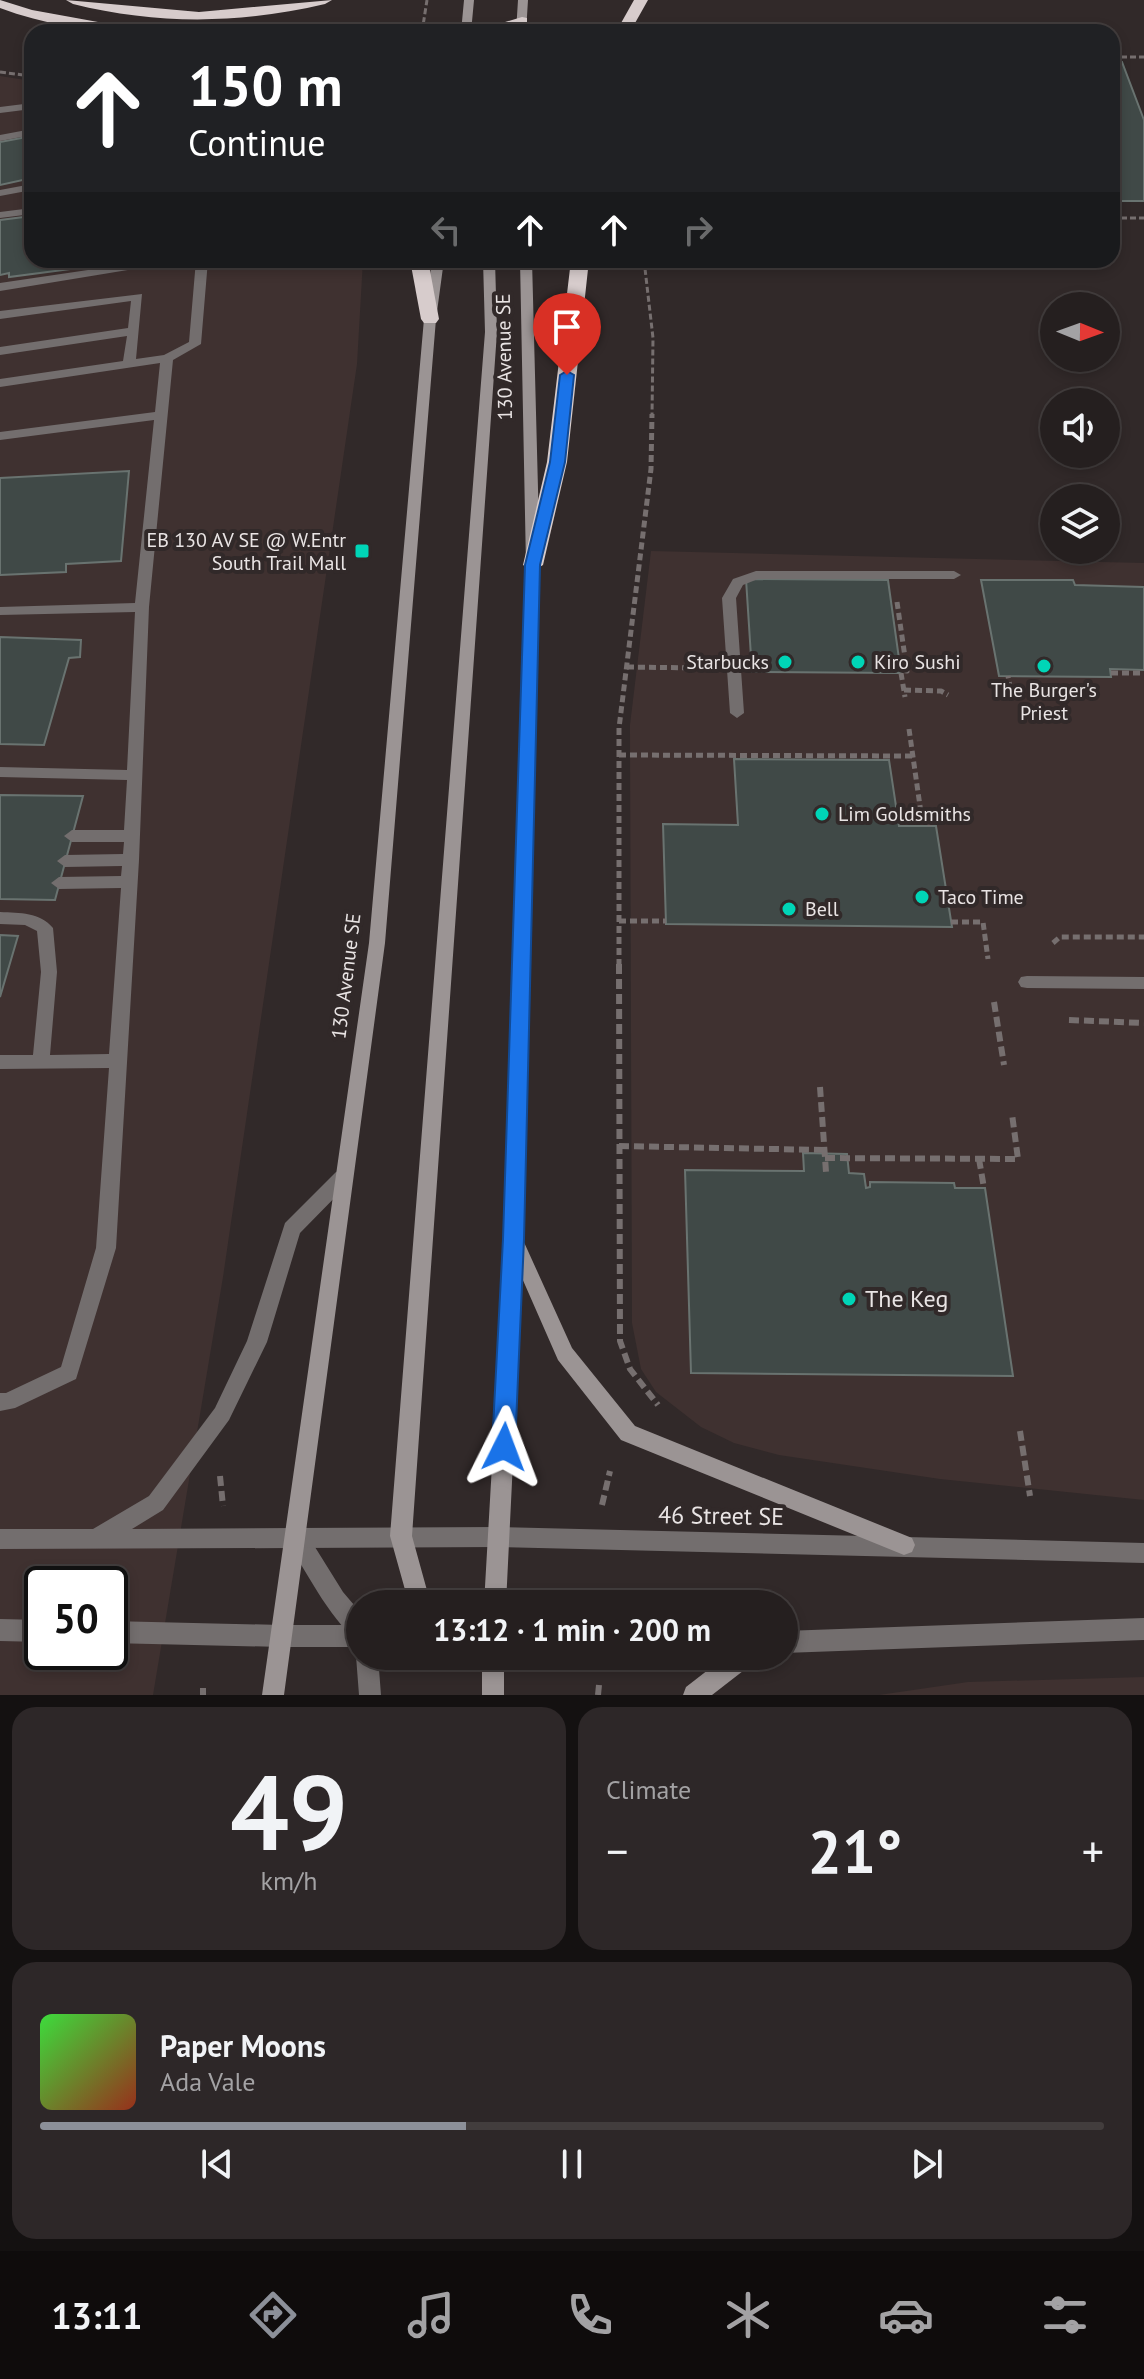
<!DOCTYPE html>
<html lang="en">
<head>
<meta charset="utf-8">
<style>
  :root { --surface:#251f1f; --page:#2d2728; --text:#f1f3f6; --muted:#a3a2a4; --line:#423d3d; --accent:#8c9099 }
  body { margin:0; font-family:"PT Sans",sans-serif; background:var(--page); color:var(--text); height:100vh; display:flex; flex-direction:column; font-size:30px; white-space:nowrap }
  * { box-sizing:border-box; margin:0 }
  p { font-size:26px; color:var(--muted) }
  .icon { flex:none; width:44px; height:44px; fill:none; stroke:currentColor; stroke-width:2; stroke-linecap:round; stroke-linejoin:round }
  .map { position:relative; height:1695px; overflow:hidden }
  .sheet { display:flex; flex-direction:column; gap:12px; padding:12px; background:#141111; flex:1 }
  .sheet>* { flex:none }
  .hud { position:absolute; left:24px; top:24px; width:1096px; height:244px; border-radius:24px; box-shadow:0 4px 12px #0003,0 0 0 2px var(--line); background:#202124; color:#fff; overflow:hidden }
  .needle { width:52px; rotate:91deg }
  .fabs { position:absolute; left:1040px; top:292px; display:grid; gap:16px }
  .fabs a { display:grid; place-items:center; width:80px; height:80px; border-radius:50%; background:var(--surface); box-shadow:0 4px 12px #0003,0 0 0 2px var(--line); font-size:40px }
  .speed { position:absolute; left:24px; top:1566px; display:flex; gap:16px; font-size:40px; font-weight:700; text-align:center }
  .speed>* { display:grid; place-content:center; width:104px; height:104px; border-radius:50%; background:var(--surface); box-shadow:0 4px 12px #0003,0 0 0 2px var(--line); line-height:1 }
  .speed .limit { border:4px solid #111; border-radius:12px; background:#fff; color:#111 }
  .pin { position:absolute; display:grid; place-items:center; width:68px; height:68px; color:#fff; margin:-82px -34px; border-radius:50% 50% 50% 0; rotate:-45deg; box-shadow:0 0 8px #0007 }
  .pin .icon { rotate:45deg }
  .me { position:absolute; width:88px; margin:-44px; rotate:3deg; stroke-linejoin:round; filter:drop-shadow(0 0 6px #0008) }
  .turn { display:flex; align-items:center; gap:28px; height:168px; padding:0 32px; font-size:36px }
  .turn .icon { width:104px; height:104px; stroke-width:2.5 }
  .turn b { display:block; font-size:56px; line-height:68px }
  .lanes { display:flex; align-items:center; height:76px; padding:0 32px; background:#0003; justify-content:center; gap:40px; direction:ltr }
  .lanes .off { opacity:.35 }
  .big { font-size:60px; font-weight:800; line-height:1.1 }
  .sheet .tile { flex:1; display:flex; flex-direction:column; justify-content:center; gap:12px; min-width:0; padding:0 28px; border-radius:24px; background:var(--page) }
  .sheet .dial { align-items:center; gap:0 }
  .dial b { font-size:104px; line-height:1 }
  .song { display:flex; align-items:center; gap:24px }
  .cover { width:96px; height:96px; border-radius:12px; background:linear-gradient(135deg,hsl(120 70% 55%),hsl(10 70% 35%)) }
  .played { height:8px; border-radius:4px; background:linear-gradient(90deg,var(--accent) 40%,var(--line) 40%) }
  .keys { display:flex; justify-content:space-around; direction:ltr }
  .heat { display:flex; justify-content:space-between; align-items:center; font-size:44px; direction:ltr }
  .sheet .tiles { flex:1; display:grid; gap:12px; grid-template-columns:1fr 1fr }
  .tile:last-child { grid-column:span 2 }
  .trip { position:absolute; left:346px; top:1590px; width:452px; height:80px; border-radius:40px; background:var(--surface); box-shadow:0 4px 12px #0003,0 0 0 2px var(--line); font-weight:800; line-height:80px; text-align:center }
  .tab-bar { display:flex; height:128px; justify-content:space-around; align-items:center; background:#0f0c0c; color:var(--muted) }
  .tab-bar .icon { width:56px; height:56px }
  .tab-bar .current { color:var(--accent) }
  .tab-bar b { font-size:36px; color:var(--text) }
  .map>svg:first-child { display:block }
</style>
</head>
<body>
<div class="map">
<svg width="1144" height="1695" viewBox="0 0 1144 1695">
  <rect width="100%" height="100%" fill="#312929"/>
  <!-- built -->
  <g fill="#3f3130" fill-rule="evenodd">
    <path d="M0 76 32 81V260H363L357 364 223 1277 153 1695H0ZM42 1584H110V1652H42Z"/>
    <polygon points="651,551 1144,563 1144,1500 940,1479 779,1455 734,1443 701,1427 656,1392 641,1369 632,1323 630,725"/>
    <polygon points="1144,1677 1144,1695 879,1695 968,1682"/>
  </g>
  <!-- building -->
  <g fill="#404947" stroke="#697370" stroke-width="2">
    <polygon points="1112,62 1122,62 1144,120 1144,201 1112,201"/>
    <polygon points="32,136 32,178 0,185 0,142"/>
    <polygon points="32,216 32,260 108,260 109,264 9,277 9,273 0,275 0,220"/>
    <polygon points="129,471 121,561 66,564 66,572 0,575 0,478"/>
    <polygon points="746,579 888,580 901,673 752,672"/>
    <polygon points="981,580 1073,580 1075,585 1144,587 1144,670 1110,669 1111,677 999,676"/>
    <polygon points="0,637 81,640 80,657 69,658 44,745 0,744"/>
    <polygon points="734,759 889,760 899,826 936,826 952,927 666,924 663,824 738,825"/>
    <polygon points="0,795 83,796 55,900 0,899"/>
    <polygon points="0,935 18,936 0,997"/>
    <polygon points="803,1153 847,1154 849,1173 864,1174 866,1188 870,1187 870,1182 954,1183 955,1188 985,1188 1013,1376 691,1373 685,1170 804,1171"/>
  </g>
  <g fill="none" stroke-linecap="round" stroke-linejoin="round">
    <!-- path-far2 -->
    <g stroke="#766f6f" stroke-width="3" stroke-dasharray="6 3" stroke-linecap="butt">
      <polyline points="422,32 427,0"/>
      <polyline points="1112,57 1144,57"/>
      <polyline points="0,72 23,75"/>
      <polyline points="1112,218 1144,218"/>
      <polyline points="644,260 653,338 652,416"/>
    </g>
    <!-- path-far1 -->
    <g stroke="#766f6f" stroke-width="5" stroke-dasharray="7 4" stroke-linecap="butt">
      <polyline points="897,602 907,671 901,670"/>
      <polyline points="627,667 703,668"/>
      <polyline points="901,673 905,697"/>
      <polyline points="1111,673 1144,673"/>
      <polyline points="904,690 941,691 948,695"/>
      <polyline points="1003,695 1011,691 1008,676"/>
      <polyline points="909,729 922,820 929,820 930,826"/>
      <polyline points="619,755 913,756"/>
      <polyline points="619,921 666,921"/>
      <polyline points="951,922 983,922 988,959"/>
      <polyline points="1053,943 1060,937 1144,937"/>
      <polyline points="619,966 619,728 651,469 652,414"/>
    </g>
    <!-- path -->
    <g stroke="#766f6f" stroke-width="6" stroke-dasharray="10 5" stroke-linecap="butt">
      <polyline points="619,964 620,1341 630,1369 658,1405"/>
      <polyline points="994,1002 1004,1065"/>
      <polyline points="1069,1020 1144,1023"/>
      <polyline points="820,1087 826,1172"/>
      <polyline points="619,1146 824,1150"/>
      <polyline points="825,1158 1018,1159 1012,1114"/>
      <polyline points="979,1159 984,1188"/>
      <polyline points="1020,1431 1030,1496"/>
      <polyline points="220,1476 223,1506"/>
      <polyline points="602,1505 610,1471"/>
      <polyline points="203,1688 203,1695"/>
      <polyline points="598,1695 599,1685"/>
    </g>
    <!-- lane -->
    <g fill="#736e6e" fill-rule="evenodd">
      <polygon points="32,103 32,109 0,113 0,107"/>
      <polygon points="32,129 32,135 0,141 0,135"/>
      <polygon points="32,184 32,190 0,196 0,190"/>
      <polygon points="32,208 32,214 0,218 0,212"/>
      <path d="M196 260H208L201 344 173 360 149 607 139 860 116 1248 76 1379 15 1408 0 1411V1393H6L61 1367 96 1248 109 1068 0 1069V1055H33L41 972 37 931 25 925 0 924V912C20 913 40 912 53 928L57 972 50 1055 109 1054 121 888 59 889 51 883 59 877 121 876 122 866 65 867 57 861 65 855 123 854 124 842H72L64 836 72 830H124L127 780 0 777V767L127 770 135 612 0 615V607L135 603 154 420 0 440V432L155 412 160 363 0 387V379L123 361 127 336 0 355V347L128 328 131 301 0 319V311L142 294 136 359 164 355 189 342Z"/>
      <polygon points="142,262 146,263 146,267 0,291 0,283"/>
      <polygon points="756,571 954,571 961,575 954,579 758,579 743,585 736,598 744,713 737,718 730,713 722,598 733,579"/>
      <polygon points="1027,976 1144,977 1144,989 1027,988 1021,987 1018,982 1021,977"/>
      <path d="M343 1169 350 1172 352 1177 350 1182 300 1233 267 1342 229 1420 163 1510 132 1529 297 1528 305 1531 343 1592 360 1612V1640C336 1630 306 1571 291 1548L0 1549V1529H93L149 1496 215 1408 247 1341 285 1223 336 1172Z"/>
      <polygon points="0,1619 42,1620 42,1642 0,1641"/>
      <polygon points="110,1621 282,1625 290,1628 293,1636 290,1644 282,1647 110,1643"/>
      <polygon points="359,1648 360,1656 378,1656 381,1695 359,1695 356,1656"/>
    </g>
    <!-- street -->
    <g fill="#736e6e" fill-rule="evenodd">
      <polygon points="499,1527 1144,1543 1144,1563 499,1547 297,1548 289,1545 286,1538 289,1531 297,1528"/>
      <polygon points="1144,1618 1144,1640 784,1653 784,1631"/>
      <polygon points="282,1625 360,1625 360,1647 282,1647 274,1644 271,1636 274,1628"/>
    </g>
    <!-- secondary -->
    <g fill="#9b9494" fill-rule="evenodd">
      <polygon points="464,0 474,0 471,32 461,32"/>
      <polygon points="518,0 528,0 526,32 516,32"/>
      <polygon points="432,260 444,260 436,319 385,943 284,1695 262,1695 369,943 424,319"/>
      <polygon points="483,260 495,260 497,332 412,1536 428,1594 434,1597 437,1604 409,1604 390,1536 485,332"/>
      <polygon points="520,260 532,260 540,565 523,1240 572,1348 635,1426 912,1538 915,1545 912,1552 904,1555 621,1440 558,1360 522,1278 506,1604 484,1604 505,1239 526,565"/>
      <rect x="482" y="1656" width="22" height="39"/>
      <polygon points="726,1656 755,1656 752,1664 712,1695 683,1695 686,1687"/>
    </g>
    <!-- highway -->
    <g fill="#d7cccc" fill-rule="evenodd">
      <path d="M0 0 32 10 131 28 138 32C91 32 43 24 0 8Z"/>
      <path d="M66 0 199 12 332 0 325 4C240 24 158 25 73 4Z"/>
      <polygon points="634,0 648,0 630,32 616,32"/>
      <polygon points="522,17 527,18 527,24 496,32 472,32"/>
      <polygon points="410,260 428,260 439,319 436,323 424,323 421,319"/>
      <polygon points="571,260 589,260 567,462 543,565 533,571 523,565 547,462"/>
    </g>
  </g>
  <!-- route -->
  <polygon fill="#1a73e8" stroke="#114b97" stroke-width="2" points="567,371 574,375 565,462 540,565 524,1239 515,1447 512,1455 504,1458 495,1455 492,1447 503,1239 525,565 550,462 560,375"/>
  <!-- markers -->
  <g fill="#00d5b7" stroke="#312929" stroke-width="3">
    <rect x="354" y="543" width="16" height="16" rx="4"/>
    <circle cx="785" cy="662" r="8"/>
    <circle cx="858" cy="662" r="8"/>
    <circle cx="1044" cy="666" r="8"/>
    <circle cx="822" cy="814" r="8"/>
    <circle cx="922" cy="897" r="8"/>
    <circle cx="789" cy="909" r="8"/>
    <circle cx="849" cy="1299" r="8"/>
  </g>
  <g text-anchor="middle" stroke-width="8" stroke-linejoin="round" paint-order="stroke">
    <!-- street labels -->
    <g font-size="20" fill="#e9e4e4" stroke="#312929">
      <text transform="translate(504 357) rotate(-91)" y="7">130 Avenue SE</text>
      <text transform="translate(346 976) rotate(-83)" y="7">130 Avenue SE</text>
    </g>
    <!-- poi labels -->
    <g font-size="20" fill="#e9e4e4" stroke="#312929" text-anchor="start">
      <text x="346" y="547" text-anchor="end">EB 130 AV SE @ W.Entr<tspan x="346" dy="23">South Trail Mall</tspan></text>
      <text x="769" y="669" text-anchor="end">Starbucks</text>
      <text x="874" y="669">Kiro Sushi</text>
      <text x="1044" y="697" text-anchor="middle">The Burger's<tspan x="1044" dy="23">Priest</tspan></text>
      <text x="838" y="821">Lim Goldsmiths</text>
      <text x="938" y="904">Taco Time</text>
      <text x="805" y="916">Bell</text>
    </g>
    <!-- near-poi labels -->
    <g font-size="24" fill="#e9e4e4" stroke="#312929" text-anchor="start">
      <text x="865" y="1307">The Keg</text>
    </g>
    <!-- near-street labels -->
    <g font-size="24" fill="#e9e4e4" stroke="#312929">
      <text transform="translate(721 1516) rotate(1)" y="8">46 Street SE</text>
    </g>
  </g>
</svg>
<div class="fabs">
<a><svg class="needle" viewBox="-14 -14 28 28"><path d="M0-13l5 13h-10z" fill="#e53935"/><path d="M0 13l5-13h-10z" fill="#a3a2a4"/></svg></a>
<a><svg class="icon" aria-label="sound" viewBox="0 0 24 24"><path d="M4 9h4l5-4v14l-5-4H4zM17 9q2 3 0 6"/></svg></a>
<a><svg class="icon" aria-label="layers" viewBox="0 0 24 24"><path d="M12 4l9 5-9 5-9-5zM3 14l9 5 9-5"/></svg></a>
</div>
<div class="speed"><div class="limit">50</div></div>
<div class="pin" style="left:567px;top:375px;background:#d93025"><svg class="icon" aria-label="arrive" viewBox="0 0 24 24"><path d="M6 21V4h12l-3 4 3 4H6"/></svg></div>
<svg class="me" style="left:504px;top:1447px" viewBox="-20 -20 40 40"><path d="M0-17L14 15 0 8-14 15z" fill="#1a73e8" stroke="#fff" stroke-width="4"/></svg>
<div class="trip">13:12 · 1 min · 200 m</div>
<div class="hud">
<div class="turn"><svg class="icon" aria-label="ahead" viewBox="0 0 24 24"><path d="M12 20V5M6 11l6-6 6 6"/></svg><div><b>150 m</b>Continue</div></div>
<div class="lanes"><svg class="icon off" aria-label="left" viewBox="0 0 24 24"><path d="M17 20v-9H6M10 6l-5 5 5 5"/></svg><svg class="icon" aria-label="ahead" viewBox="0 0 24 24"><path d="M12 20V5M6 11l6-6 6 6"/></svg><svg class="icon" aria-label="ahead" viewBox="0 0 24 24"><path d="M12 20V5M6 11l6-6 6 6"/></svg><svg class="icon off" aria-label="right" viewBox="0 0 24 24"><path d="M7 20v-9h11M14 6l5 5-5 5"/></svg></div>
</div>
</div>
<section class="sheet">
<div class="tiles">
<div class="tile dial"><b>49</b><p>km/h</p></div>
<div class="tile"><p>Climate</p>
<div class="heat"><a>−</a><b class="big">21°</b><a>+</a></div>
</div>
<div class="tile">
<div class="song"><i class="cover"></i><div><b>Paper Moons</b><p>Ada Vale</p></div></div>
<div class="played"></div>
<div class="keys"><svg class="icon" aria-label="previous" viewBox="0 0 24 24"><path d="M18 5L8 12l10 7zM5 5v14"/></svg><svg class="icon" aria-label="pause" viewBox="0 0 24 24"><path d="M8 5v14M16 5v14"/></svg><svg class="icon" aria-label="next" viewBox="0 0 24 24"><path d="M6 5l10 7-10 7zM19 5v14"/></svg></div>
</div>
</div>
</section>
<nav class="tab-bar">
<b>13:11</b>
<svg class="icon current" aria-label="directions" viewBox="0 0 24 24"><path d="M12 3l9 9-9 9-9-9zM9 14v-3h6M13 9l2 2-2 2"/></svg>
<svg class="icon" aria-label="music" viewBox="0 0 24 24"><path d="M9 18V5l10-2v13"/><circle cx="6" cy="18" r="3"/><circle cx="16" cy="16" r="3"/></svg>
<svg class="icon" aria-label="phone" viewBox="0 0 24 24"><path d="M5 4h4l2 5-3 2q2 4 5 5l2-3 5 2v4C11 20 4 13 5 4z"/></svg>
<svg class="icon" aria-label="climate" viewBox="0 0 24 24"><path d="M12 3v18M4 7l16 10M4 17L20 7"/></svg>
<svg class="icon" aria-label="car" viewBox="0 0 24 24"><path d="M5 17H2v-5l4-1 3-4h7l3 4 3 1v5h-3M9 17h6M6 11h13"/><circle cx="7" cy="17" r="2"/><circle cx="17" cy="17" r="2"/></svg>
<svg class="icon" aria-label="filters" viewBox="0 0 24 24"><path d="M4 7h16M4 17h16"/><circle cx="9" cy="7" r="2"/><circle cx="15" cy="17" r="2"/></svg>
</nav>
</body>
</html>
